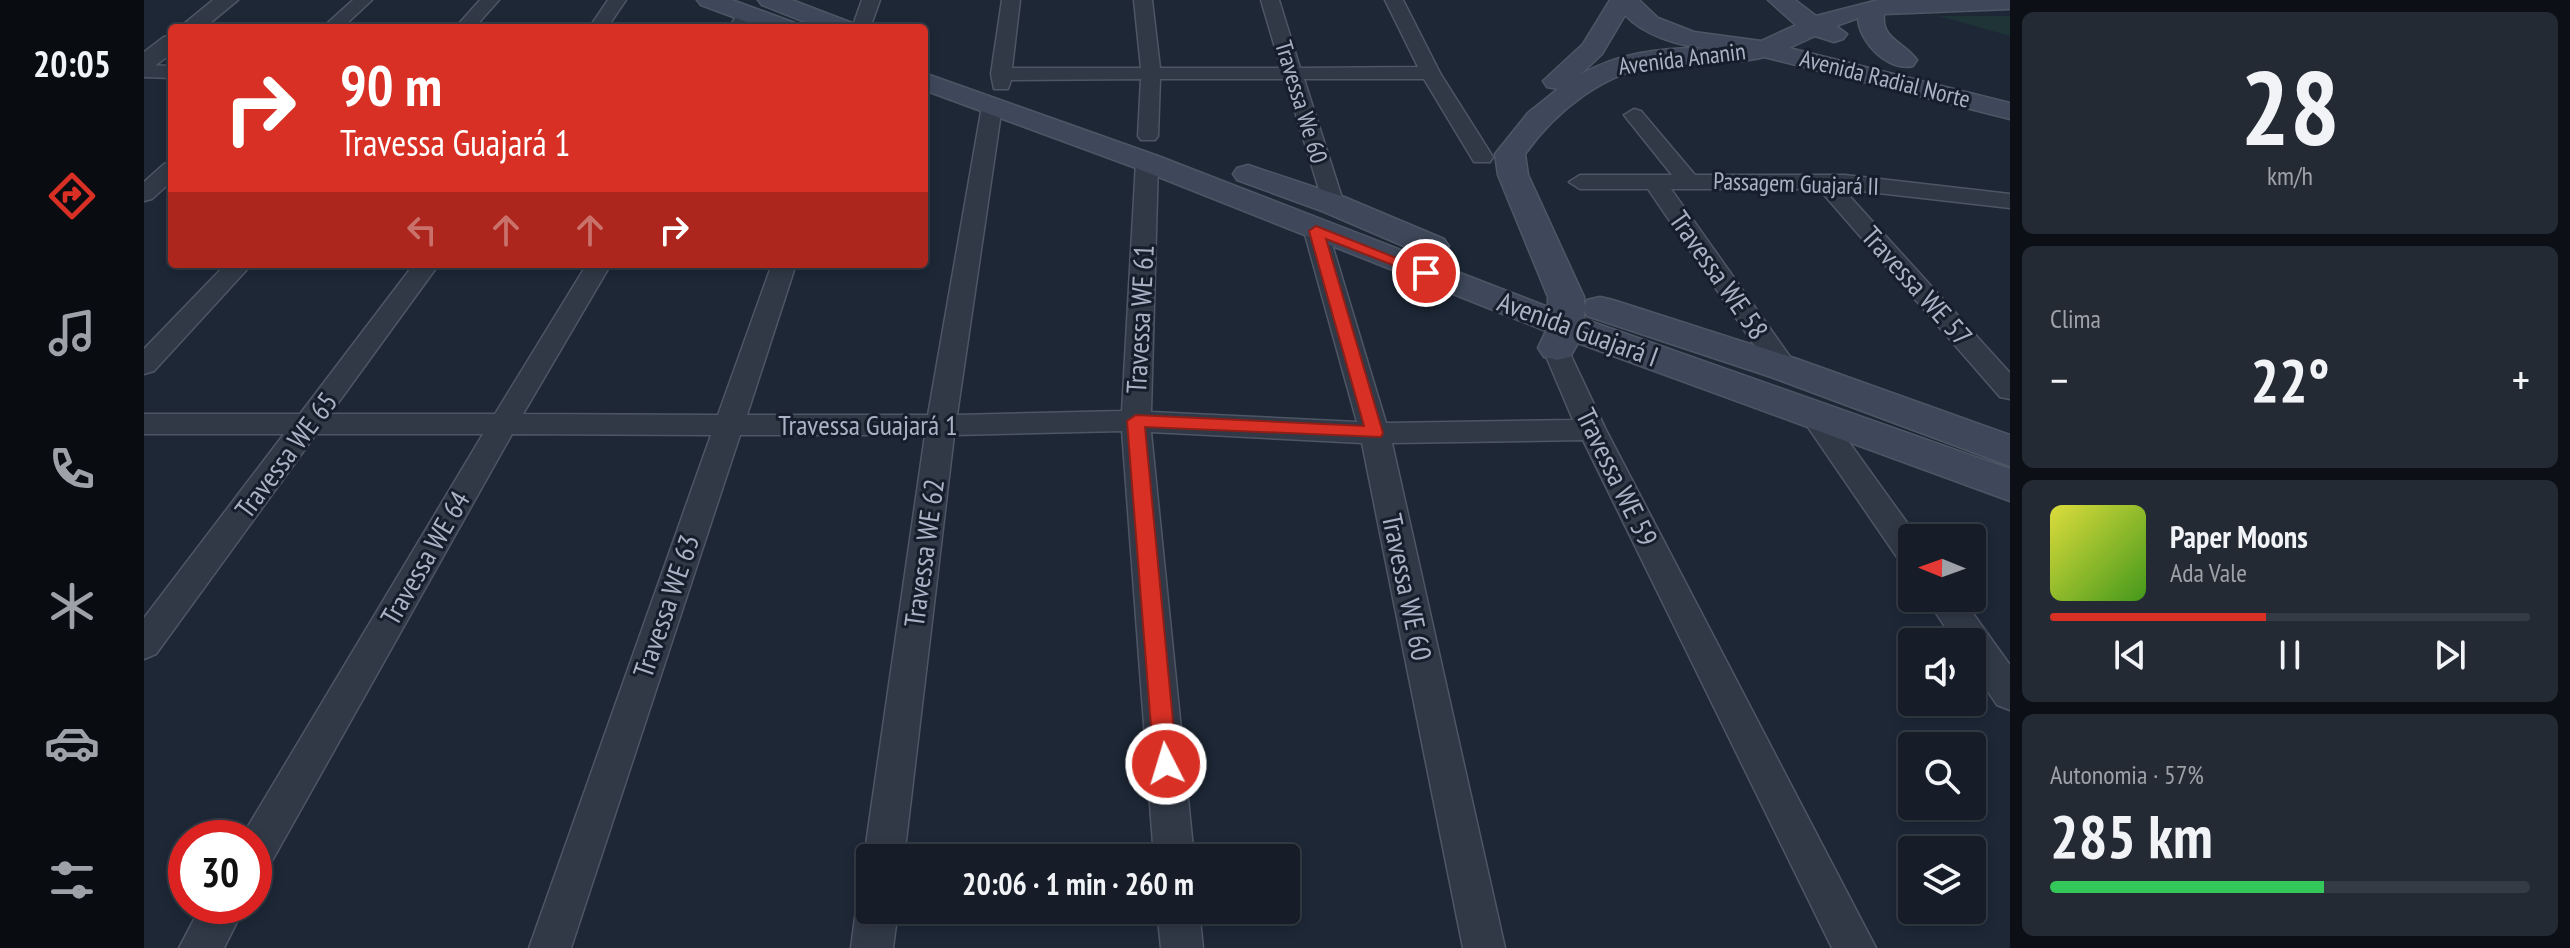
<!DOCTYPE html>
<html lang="pt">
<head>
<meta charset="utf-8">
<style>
  :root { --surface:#161d28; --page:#232a34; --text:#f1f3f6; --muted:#9ea2a8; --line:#353b45; --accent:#d93025 }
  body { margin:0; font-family:"PT Sans Narrow",sans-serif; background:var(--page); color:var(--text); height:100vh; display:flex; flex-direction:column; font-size:30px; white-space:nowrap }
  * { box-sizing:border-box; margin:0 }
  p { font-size:26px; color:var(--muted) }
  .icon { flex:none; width:44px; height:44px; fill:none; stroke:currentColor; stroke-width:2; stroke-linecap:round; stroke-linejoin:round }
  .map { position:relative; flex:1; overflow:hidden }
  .panel { display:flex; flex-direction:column; gap:12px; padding:12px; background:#0c1016; width:560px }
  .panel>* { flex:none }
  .banner { position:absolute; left:24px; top:24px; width:760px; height:244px; border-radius:8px; box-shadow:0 4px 12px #0003,0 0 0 2px var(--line); background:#d93025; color:#fff; overflow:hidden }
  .needle { width:52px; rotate:271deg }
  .buttons { position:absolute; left:1754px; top:524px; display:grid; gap:16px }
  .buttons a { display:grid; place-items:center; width:88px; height:88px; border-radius:8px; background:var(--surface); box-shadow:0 4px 12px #0003,0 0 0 2px var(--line); font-size:40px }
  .speed { position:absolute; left:24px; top:820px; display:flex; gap:16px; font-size:40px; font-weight:700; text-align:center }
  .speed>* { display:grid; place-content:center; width:104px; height:104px; border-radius:50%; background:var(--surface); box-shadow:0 4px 12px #0003,0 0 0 2px var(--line); line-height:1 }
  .speed .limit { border:12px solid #d22; background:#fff; color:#111 }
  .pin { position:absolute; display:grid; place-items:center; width:68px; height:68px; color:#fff; margin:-34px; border:4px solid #fff; border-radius:50%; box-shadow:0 2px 8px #0007 }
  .me { position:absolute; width:88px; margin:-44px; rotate:355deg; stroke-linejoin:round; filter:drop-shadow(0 0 6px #0008) }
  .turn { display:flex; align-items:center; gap:28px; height:168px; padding:0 40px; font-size:36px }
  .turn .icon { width:104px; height:104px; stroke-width:2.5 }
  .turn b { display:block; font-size:56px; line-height:68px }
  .lanes { display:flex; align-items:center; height:76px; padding:0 40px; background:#0003; justify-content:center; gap:40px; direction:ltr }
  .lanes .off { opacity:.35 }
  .big { font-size:60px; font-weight:700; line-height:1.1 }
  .panel .card { flex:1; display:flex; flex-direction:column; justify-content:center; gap:12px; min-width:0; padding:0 28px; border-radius:12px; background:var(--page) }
  .panel .dial { align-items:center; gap:0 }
  .dial b { font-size:104px; line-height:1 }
  .song { display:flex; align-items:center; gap:24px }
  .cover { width:96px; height:96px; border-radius:12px; background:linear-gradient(135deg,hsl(60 70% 55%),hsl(100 70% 35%)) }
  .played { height:8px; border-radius:4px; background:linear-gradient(90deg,var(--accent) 45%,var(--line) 45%) }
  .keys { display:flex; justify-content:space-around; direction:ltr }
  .heat { display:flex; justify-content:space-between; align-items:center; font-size:44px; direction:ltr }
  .charge { height:12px; border-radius:6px; background:linear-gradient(90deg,#34c759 57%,var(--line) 0) }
  .trip { position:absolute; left:712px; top:844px; width:444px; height:80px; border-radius:8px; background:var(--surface); box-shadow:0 4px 12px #0003,0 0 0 2px var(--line); font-weight:700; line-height:80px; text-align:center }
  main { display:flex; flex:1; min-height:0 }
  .tabs { display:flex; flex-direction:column; width:144px; justify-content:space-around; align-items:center; background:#090c10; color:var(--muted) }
  .tabs .icon { width:56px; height:56px }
  .tabs .current { color:var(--accent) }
  .tabs b { font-size:36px; color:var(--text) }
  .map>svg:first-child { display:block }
</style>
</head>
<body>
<main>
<nav class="tabs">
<b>20:05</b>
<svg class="icon current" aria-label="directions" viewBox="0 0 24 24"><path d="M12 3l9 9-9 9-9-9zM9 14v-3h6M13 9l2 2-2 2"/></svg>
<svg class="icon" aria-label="music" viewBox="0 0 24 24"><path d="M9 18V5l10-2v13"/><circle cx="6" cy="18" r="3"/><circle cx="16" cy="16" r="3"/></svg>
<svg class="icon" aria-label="phone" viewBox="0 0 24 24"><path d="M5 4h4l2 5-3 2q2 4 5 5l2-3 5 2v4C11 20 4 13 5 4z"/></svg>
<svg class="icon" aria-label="climate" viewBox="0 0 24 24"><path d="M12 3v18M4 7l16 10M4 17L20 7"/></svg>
<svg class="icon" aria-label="car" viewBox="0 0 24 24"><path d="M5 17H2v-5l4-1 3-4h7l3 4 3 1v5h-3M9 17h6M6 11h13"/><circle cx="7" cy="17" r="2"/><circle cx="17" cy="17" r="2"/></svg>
<svg class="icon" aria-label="filters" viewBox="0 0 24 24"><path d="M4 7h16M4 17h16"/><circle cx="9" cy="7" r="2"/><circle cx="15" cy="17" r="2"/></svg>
</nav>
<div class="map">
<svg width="1866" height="948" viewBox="0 0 1866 948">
  <rect width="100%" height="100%" fill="#1d2736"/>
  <!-- green -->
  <polygon fill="#1f3437" points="1795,16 1866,16 1866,36"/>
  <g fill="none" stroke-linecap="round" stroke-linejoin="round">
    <!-- minor casing -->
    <g stroke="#4e5665" stroke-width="3">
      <g id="minor">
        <polygon points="209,0 228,0 198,28 178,28"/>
        <polygon points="336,0 355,0 330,28 311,28"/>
        <polygon points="464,0 482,0 463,28 445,28"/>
        <polygon points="718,0 736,0 726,28 708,28"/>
        <polygon points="858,0 876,0 868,68 997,68 990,0 1008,0 1016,68 1137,68 1117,0 1135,0 1156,68 1274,67 1241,0 1259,0 1296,73 1349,157 1346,162 1330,162 1280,79 1160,79 1200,204 1197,209 1181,209 1141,79 1016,79 1014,136 1011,140 997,140 994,136 997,79 867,80 864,89 850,89 847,74"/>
        <polygon points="602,9 611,14 603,28 585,28 596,10"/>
        <polygon points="0,65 28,66 28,78 0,77"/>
        <polygon points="848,100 858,106 813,415 978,411 992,162 1003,156 1014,162 1007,412 1213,422 1160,231 1164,226 1180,226 1184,231 1242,423 1429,420 1399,349 1403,343 1412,340 1421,343 1462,430 1732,948 1688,948 1439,440 1248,443 1361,948 1319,948 1218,443 1007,432 1050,858 1010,858 978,431 810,435 760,858 726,858 726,872 720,858 781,435 596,435 427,948 385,948 567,435 368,434 124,868 110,874 110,838 97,838 339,434 172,434 12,654 0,659 0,618 140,434 0,434 0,414 156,414 270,264 295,264 186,414 351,414 443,264 467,264 379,414 574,415 628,264 652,264 603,415 784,415 838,106"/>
        <polygon points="1490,109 1497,111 1551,175 1701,175 1866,194 1866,208 1699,189 1866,373 1866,399 1856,397 1675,189 1527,189 1654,368 1650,374 1640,377 1630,374 1504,189 1436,189 1425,182 1436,175 1528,175 1480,115"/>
        <polygon points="28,162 28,181 8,199 0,201 0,182 20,164"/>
        <polygon points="82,264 108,264 10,371 0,374 0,349"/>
        <polygon points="1669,403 1679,406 1774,538 1768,538 1768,567 1757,563 1659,420 1655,413 1659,406"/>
        <polygon points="1782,598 1818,598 1866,665 1866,710 1853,705 1828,668 1828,642 1811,642"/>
        <polygon points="726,892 726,910 754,910 749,948 707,948 712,910 718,895"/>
        <polygon points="57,906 101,906 80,948 35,948"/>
        <polygon points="1013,910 1055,910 1059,948 1017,948"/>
      </g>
    </g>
    <!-- tertiary casing -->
    <g stroke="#4e5665" stroke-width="3">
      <g id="tertiary">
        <polygon points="69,0 94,0 60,28 35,28"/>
        <polygon points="28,35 28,53 8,68 0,70 0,52 20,37"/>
      </g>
    </g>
    <!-- secondary casing -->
    <g stroke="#4e5665" stroke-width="3">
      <g id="secondary">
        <polygon points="553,0 588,0 651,23 655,28 619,28 557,5"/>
        <polygon points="614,0 648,0 708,23 712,28 676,28 618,5"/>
        <path d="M1466 0H1495L1514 18 1550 32 1617 41 1652 25 1624 0H1651L1672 16 1734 0H1866V9L1740 14C1737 40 1761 42 1773 60L1769 66C1745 72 1715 43 1714 18L1692 26 1703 34 1699 39 1690 42 1671 36 1645 48 1866 103V119L1620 57C1585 66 1551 61 1516 65 1461 71 1412 111 1381 154L1384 175 1440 297V306L1443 300 1456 297 1469 300 1653 359 1866 435V466L1627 377 1443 316 1440 311V319L1866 469V501L1434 343 1426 357 1413 360 1400 357 1394 348 1402 331 992 168 780 90V73L1014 156 1404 307V297L1354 175 1351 154 1384 113 1414 89 1403 87 1399 81 1439 44ZM1481 15C1500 35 1532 45 1559 48 1515 48 1474 53 1436 75L1458 54Z"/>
        <polygon points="1104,165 1200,197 1300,239 1305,246 1300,253 1288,256 1276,253 1178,211 1093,180 1089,174 1093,168"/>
      </g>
    </g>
    <!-- minor -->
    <use href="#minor" fill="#313947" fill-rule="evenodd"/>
    <!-- tertiary -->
    <use href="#tertiary" fill="#313947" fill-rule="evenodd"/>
    <!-- secondary -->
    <use href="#secondary" fill="#3e485a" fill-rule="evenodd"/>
  </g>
  <!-- route -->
  <polygon fill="#d93025" stroke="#8d1f18" stroke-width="2" points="1172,226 1290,273 1282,278 1277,276 1182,239 1239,433 1237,437 1001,427 1033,764 1030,772 1022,775 1013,772 1010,764 983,421 992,415 1220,426 1165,231"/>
  <g text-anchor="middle" stroke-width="6" stroke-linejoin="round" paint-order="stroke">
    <!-- far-street labels -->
    <g font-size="24" fill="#aab3c5" stroke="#171e2b">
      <text transform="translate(1538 59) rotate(-7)" y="8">Avenida Ananin</text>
      <text transform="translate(1741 79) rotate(14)" y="8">Avenida Radial Norte</text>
      <text transform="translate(1157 102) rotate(73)" y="8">Travessa We 60</text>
      <text transform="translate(1652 184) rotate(2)" y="8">Passagem Guajará II</text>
    </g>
    <!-- street labels -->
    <g font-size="28" fill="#aab3c5" stroke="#171e2b">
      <text transform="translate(1575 275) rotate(55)" y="10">Travessa WE 58</text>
      <text transform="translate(1773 286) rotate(48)" y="10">Travessa WE 57</text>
      <text transform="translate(996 319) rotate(-87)" y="10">Travessa WE 61</text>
      <text transform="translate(1434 329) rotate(20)" y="10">Avenida Guajará I</text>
      <text x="724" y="435">Travessa Guajará 1</text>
      <text transform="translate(142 455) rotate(-53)" y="10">Travessa WE 65</text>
      <text transform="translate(1473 477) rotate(64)" y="10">Travessa WE 59</text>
      <text transform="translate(780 553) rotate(-82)" y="10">Travessa WE 62</text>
      <text transform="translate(281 558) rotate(-60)" y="10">Travessa WE 64</text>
      <text transform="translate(1263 587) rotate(78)" y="10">Travessa WE 60</text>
      <text transform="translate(522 606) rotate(-71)" y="10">Travessa WE 63</text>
    </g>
  </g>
</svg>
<div class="buttons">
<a><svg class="needle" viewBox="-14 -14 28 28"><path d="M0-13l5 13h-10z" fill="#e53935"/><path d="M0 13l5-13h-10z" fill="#9ea2a8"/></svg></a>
<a><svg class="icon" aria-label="sound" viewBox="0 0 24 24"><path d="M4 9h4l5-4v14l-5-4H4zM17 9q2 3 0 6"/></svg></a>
<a><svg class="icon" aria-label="search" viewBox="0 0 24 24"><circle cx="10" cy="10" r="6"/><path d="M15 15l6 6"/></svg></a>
<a><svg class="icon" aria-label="layers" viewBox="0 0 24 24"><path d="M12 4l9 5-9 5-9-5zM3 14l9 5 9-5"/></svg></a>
</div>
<div class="speed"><div class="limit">30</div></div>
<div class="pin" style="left:1282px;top:273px;background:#d93025"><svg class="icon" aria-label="arrive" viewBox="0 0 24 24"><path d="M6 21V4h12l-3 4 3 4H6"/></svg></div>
<svg class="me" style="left:1022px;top:764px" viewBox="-20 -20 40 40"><circle r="17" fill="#d93025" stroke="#fff" stroke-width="3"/><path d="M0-11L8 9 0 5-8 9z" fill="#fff"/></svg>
<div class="trip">20:06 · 1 min · 260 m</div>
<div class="banner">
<div class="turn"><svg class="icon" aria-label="right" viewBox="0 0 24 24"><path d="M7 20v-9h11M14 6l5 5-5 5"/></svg><div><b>90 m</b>Travessa Guajará 1</div></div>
<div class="lanes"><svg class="icon off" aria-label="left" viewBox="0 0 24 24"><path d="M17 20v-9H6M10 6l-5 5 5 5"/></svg><svg class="icon off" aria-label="ahead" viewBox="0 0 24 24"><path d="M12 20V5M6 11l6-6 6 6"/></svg><svg class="icon off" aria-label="ahead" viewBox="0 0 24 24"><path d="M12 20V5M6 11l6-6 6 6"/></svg><svg class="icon" aria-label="right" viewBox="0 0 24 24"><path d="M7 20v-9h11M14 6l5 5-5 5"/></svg></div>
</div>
</div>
<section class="panel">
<div class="card dial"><b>28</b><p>km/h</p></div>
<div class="card"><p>Clima</p>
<div class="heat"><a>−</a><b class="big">22°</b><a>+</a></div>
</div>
<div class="card">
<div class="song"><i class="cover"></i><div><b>Paper Moons</b><p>Ada Vale</p></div></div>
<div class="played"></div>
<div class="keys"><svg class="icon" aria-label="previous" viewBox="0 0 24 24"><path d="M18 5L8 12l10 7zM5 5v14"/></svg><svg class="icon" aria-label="pause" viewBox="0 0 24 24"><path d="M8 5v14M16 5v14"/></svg><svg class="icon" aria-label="next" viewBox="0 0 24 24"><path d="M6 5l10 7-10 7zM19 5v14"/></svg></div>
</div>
<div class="card"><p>Autonomia · 57%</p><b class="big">285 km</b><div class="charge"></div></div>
</section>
</main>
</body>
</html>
